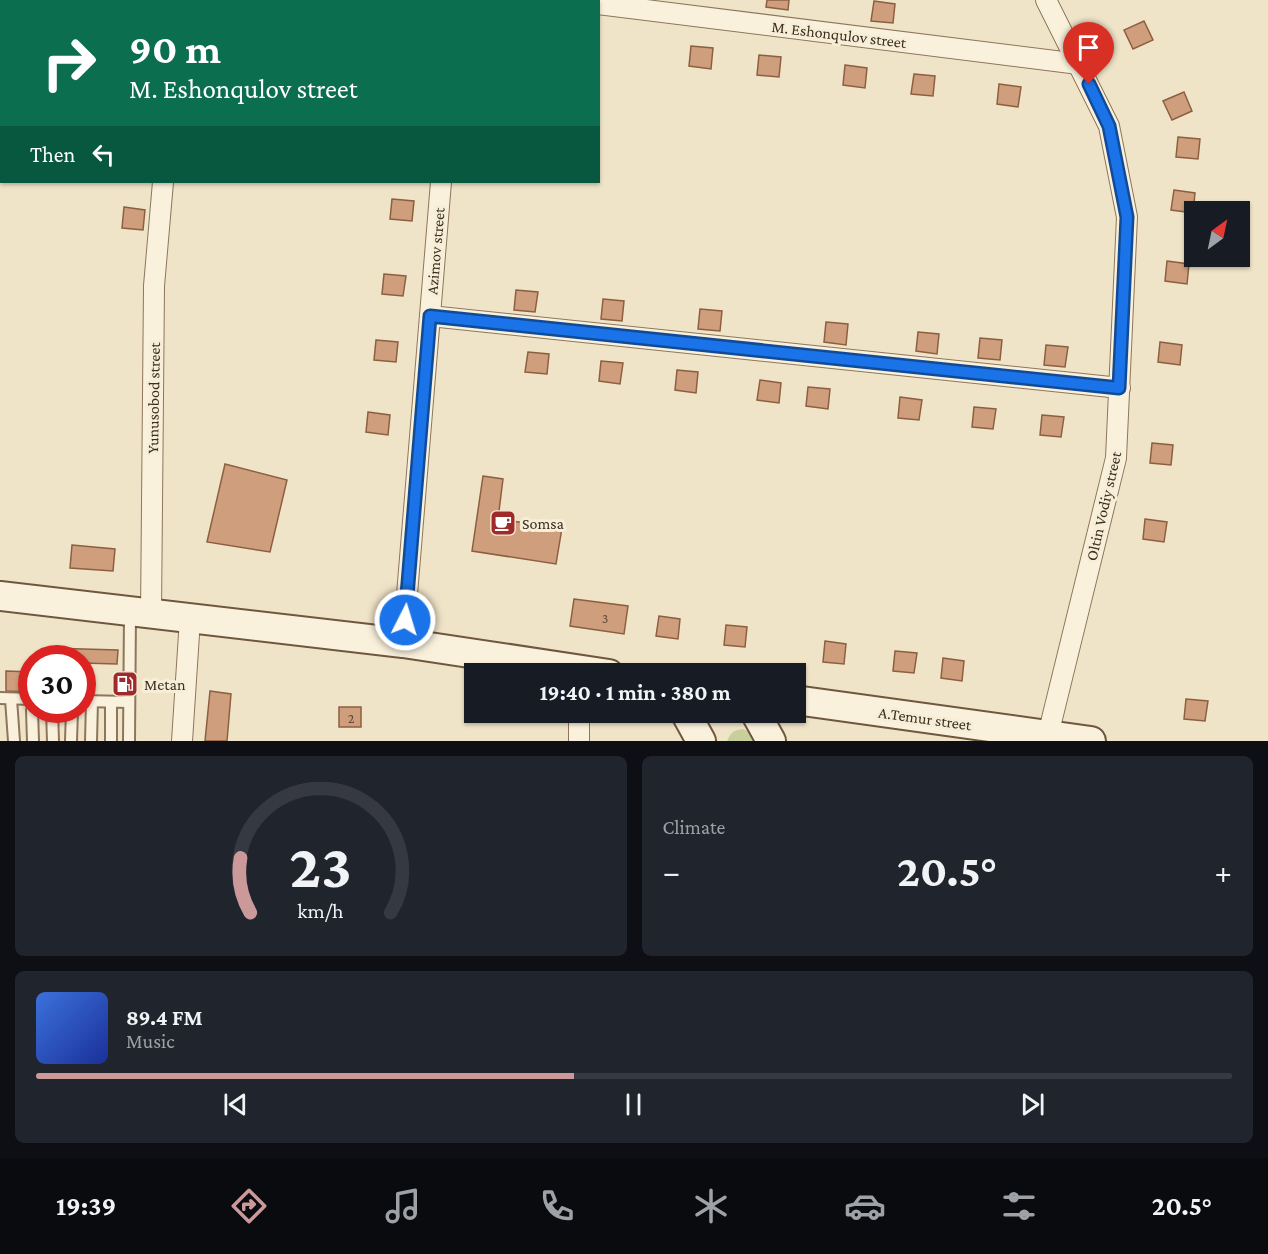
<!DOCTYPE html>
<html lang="en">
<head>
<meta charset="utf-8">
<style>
  :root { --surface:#171b24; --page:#20242c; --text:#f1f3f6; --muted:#9ea1a6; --line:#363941; --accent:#cc999b }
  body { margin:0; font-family:"Crimson Pro",serif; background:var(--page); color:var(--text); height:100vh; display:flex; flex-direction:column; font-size:22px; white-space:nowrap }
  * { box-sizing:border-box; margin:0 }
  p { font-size:20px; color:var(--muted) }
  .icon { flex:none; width:33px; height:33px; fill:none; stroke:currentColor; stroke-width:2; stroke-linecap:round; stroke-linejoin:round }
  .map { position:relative; height:741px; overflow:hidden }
  .panel { display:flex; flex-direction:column; gap:15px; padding:15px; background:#0d0f14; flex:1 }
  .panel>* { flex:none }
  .guide { position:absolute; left:0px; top:0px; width:600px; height:183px; box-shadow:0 2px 4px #0004; background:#0b6e4f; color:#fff; overflow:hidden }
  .needle { width:39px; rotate:33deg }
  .controls { position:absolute; left:1184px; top:201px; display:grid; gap:12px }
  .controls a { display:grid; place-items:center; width:66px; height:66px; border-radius:0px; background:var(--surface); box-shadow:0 2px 4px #0004; font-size:30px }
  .speed { position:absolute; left:18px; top:645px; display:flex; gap:12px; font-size:30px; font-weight:700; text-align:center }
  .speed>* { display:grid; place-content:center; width:78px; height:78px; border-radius:50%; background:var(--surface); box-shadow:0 2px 4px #0004; line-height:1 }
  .speed .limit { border:9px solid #d22; background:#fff; color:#111 }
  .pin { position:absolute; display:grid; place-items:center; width:51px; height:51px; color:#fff; margin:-62px -26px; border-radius:50% 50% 50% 0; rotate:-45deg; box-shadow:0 0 6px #0007 }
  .pin .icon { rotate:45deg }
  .me { position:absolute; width:66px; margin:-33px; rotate:5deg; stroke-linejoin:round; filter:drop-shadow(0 0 4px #0008) }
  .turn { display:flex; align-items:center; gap:21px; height:126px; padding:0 30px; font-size:27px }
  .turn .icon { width:78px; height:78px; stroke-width:2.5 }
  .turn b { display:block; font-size:42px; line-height:51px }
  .then { display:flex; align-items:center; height:57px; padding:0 30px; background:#0003; gap:12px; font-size:22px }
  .big { font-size:45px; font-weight:700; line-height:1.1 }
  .panel .widget { flex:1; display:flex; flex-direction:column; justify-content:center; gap:9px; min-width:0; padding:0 21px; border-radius:9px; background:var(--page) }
  .panel .dial { align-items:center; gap:0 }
  .dial svg { height:156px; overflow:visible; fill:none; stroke:var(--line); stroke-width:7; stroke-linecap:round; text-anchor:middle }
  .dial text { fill:var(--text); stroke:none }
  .song { display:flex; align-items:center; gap:18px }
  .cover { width:72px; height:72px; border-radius:9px; background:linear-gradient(135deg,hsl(220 70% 55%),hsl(230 70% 35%)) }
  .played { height:6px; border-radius:3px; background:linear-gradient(90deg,var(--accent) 45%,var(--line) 45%) }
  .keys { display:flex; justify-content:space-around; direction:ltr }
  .heat { display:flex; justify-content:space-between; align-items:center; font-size:33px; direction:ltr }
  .panel .tiles { flex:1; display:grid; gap:15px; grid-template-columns:1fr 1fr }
  .widget:last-child { grid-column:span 2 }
  .trip { position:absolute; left:464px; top:663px; width:342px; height:60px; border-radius:0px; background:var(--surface); box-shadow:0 2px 4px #0004; font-weight:700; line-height:60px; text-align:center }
  .dock { display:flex; height:96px; justify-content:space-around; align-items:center; background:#090b0e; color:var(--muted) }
  .dock .icon { width:42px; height:42px }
  .dock .active { color:var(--accent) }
  .dock b { font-size:27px; color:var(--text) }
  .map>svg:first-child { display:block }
</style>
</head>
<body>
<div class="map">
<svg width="1268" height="741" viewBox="0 0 1268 741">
  <rect width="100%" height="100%" fill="#f0e4c8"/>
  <!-- green -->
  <path fill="#c9cf9b" d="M743 729 752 733 756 741H727C731 732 734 730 743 729Z"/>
  <!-- building -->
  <g fill="#cf9f7d" stroke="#8d5f41" stroke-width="1.5">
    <polygon points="767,0 789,0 788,10 766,7"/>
    <polygon points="874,1 895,4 893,23 871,21"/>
    <polygon points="1144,21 1153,40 1133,49 1124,30"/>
    <polygon points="691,46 713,48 711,69 689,66"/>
    <polygon points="759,55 781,57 779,77 757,75"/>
    <polygon points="845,65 867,68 865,88 843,85"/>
    <polygon points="914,74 935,76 933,96 911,94"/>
    <polygon points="999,84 1021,87 1018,107 997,104"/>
    <polygon points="1184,92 1192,111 1172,120 1163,101"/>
    <polygon points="1178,137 1200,139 1198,159 1176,157"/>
    <polygon points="1174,190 1195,193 1193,213 1171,210"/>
    <polygon points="392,199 414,201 412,221 390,219"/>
    <polygon points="124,207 145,210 143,230 122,228"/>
    <polygon points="1167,261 1189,264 1187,284 1165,281"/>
    <polygon points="384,274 406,276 403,296 382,294"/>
    <polygon points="516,290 538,292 535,312 514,310"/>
    <polygon points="603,299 624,301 622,321 601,319"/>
    <polygon points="700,309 722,311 720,331 698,329"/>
    <polygon points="826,322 848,324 846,345 824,342"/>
    <polygon points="918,332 939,334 937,354 916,351"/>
    <polygon points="980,338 1002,340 1000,360 978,358"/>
    <polygon points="376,340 398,342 396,362 374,360"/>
    <polygon points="1160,342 1182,345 1180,365 1158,362"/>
    <polygon points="1046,345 1068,347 1065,367 1044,365"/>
    <polygon points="528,352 549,354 547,374 525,372"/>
    <polygon points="601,361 623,363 620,384 599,381"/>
    <polygon points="677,370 698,372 696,393 675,390"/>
    <polygon points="760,380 781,383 779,403 757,400"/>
    <polygon points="808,387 830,389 828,409 806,406"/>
    <polygon points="900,397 922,400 919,420 898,418"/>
    <polygon points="974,407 996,409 993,429 972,427"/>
    <polygon points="368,412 390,415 388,435 366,432"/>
    <polygon points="1042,415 1064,417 1061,437 1040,435"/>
    <polygon points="1152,443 1173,445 1171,465 1150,463"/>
    <polygon points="225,464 287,480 270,552 207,542"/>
    <polygon points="483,476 503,479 498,519 562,528 556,564 472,551"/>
    <polygon points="1145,519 1167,522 1164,542 1143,539"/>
    <polygon points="72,545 115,549 113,571 70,568"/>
    <polygon points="574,599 628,606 624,634 570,626"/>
    <polygon points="659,616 680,619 678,639 656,636"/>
    <polygon points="726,625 747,627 745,647 724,645"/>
    <polygon points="825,641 846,644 844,664 823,662"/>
    <polygon points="48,648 118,650 117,664 82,663 82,658 48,658"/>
    <polygon points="895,651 917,653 914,673 893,671"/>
    <polygon points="943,658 964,661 962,681 941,678"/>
    <polygon points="6,671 32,672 32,692 6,691"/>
    <polygon points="210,691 231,694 227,741 205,741"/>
    <polygon points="1186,699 1208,701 1205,721 1184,719"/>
    <rect x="339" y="707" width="22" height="20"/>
  </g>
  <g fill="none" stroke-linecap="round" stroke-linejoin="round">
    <!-- lane casing -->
    <g stroke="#8d765c" stroke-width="14">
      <g id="lane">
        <polyline points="0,698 32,699"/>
        <polyline points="11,699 14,741"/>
        <polyline points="82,701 129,702"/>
        <polyline points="32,710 33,741"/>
        <polyline points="52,710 53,741"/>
        <polyline points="71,741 72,710"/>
        <polyline points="91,741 92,701"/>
        <polyline points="111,741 111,702"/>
        <polyline points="129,741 130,612"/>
      </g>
    </g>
    <!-- street casing -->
    <g stroke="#8d765c" stroke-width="22">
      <g id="street">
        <polyline points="565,0 577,2"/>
        <polyline points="1046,0 1109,126 1127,217 1116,458 1048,735"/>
        <polyline points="176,2 176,0"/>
        <polyline points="457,2 457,0"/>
        <polyline points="598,4 1079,64"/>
        <polyline points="430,316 1120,388"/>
        <polyline points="151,614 154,286 163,182"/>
        <polyline points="403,643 441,182"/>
        <polyline points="579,712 579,741"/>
        <polyline points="182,741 190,619"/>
      </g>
    </g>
    <!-- secondary casing -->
    <g stroke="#6f573f" stroke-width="32">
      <g id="secondary">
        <polyline points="0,596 403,643 609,674"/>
        <polyline points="795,700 1091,741"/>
        <polyline points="685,712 701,741"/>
        <polyline points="755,712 771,741"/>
      </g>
    </g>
    <!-- lane -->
    <use href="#lane" stroke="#faf1dc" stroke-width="10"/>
    <!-- street -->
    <use href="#street" stroke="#faf1dc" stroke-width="20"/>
    <!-- secondary -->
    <use href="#secondary" stroke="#faf1dc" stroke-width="28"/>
  </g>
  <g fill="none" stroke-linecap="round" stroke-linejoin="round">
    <!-- route casing -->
    <g stroke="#114b97" stroke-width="15">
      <polyline id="route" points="405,620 430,316 1119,388 1127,217 1109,126 1089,84"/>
    </g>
    <!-- route -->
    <use href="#route" stroke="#1a73e8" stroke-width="10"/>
  </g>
  <!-- icons -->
  <defs>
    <g id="cafe-square" transform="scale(1.35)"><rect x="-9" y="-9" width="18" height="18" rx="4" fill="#9e2a2b" stroke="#f7eed8"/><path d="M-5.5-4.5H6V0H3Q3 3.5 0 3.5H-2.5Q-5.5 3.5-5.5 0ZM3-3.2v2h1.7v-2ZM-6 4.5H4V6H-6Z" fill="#fff"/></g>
    <g id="fuel-square" transform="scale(1.35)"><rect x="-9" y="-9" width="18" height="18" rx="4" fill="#9e2a2b" stroke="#f7eed8"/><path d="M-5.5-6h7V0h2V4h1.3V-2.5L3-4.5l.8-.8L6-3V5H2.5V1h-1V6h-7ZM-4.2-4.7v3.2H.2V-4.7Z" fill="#fff"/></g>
  </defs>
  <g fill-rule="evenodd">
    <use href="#cafe-square" x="503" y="523"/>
    <use href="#fuel-square" x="125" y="684"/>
  </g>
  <g text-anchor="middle" stroke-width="6" stroke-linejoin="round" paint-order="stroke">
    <!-- number labels -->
    <g font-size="14" fill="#624a37">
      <text x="605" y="623">3</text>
      <text x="351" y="723">2</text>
    </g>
    <!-- street labels -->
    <g font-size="16" fill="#3d2e20" stroke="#f7eed8">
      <text transform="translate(839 34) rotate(7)" y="6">M. Eshonqulov street</text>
      <text transform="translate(435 251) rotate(-85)" y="6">Azimov street</text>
      <text transform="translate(153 398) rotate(-89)" y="6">Yunusobod street</text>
      <text transform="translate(1103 506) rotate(-77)" y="6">Oltin Vodiy street</text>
      <text transform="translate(925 718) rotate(8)" y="6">A.Temur street</text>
    </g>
    <!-- poi labels -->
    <g font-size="16" fill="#3d2e20" stroke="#f7eed8" text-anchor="start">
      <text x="522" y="529">Somsa</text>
      <text x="144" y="690">Metan</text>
    </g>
  </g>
</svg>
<div class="controls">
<a><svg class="needle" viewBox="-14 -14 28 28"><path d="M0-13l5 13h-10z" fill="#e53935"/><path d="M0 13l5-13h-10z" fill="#9ea1a6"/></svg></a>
</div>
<div class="speed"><div class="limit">30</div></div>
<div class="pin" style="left:1089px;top:84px;background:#d93025"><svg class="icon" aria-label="arrive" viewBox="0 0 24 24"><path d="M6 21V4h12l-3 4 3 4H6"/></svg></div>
<svg class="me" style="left:405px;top:620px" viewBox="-20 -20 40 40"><circle r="17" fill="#1a73e8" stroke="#fff" stroke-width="3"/><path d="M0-11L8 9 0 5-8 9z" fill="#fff"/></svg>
<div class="trip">19:40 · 1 min · 380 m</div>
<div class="guide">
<div class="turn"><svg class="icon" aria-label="right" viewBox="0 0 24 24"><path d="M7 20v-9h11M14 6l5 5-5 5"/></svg><div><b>90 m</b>M. Eshonqulov street</div></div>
<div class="then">Then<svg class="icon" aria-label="left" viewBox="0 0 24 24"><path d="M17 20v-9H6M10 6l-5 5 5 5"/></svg></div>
</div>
</div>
<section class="panel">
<div class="tiles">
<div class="widget dial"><svg viewBox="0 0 100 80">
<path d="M14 69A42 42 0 1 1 86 69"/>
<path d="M14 69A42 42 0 0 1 9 41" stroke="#cc999b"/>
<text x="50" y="56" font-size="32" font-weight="700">23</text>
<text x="50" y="72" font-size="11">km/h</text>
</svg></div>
<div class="widget"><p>Climate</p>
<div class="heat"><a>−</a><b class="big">20.5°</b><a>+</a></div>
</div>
<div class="widget">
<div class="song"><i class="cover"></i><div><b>89.4 FM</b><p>Music</p></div></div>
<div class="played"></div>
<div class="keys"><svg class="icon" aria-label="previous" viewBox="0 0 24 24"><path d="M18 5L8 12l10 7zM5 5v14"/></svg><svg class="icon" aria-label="pause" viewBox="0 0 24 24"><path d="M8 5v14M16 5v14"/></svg><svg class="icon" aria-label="next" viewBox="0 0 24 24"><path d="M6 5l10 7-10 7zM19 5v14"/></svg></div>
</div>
</div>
</section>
<nav class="dock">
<b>19:39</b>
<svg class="icon active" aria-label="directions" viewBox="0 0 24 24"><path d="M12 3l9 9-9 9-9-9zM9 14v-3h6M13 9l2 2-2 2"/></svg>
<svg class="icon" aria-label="music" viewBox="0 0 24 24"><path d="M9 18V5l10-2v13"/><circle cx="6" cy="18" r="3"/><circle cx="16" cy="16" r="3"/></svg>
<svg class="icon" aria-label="phone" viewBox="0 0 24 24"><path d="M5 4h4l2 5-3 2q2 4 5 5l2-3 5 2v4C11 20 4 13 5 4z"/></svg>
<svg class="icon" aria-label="climate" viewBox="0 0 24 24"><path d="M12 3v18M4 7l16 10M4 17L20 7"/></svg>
<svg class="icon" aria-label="car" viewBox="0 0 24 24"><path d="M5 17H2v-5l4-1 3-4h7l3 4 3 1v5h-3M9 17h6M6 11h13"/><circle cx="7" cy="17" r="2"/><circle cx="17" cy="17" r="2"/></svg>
<svg class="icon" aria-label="filters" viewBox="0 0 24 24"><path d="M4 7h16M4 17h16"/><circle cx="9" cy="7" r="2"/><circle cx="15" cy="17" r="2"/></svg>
<b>20.5°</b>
</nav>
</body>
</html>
